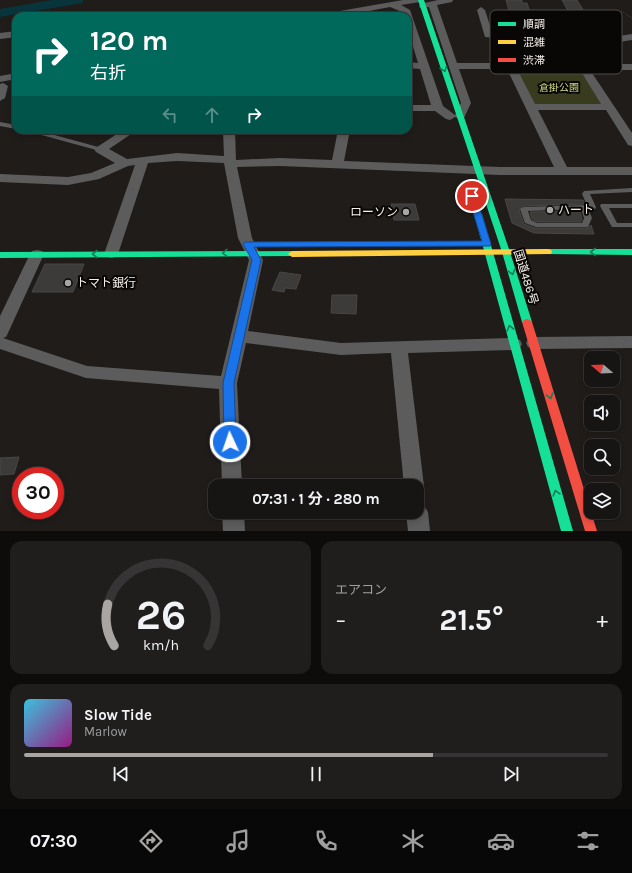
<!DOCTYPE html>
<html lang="ja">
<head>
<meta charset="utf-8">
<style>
  :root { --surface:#171514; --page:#201e1d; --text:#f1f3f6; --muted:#9e9fa0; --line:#363434; --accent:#a9a5a2 }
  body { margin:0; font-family:Karla,"Noto Sans JP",sans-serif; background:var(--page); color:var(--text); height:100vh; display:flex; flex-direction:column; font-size:15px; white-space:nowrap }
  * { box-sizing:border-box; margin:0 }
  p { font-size:13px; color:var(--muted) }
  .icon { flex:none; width:22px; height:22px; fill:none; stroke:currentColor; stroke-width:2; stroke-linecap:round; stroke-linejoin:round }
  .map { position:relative; height:531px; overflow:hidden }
  .panel { display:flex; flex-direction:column; gap:10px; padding:10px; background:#0d0c0b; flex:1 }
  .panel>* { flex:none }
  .guide { position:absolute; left:12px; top:12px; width:400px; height:122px; border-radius:12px; box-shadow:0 2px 6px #0003,0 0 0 1px var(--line); background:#00695c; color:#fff; overflow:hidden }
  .needle { width:26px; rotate:289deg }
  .controls { position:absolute; left:584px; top:351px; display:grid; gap:8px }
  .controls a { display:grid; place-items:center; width:36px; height:36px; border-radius:8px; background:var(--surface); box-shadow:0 2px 6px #0003,0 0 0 1px var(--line); font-size:20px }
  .speed { position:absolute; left:12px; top:467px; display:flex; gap:8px; font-size:20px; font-weight:700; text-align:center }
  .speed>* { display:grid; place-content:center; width:52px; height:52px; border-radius:50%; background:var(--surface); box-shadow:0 2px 6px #0003,0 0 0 1px var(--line); line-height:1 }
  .speed .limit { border:6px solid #d22; background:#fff; color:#111 }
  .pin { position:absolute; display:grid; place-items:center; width:34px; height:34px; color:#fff; margin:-17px; border:2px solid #fff; border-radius:50%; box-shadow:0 1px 4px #0007 }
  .me { position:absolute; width:44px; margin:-22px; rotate:357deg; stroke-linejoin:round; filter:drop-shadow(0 0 3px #0008) }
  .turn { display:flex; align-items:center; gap:14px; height:84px; padding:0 12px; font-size:18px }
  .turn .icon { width:52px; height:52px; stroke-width:2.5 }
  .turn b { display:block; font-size:28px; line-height:34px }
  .lanes { display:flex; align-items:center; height:38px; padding:0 12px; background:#0003; justify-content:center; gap:20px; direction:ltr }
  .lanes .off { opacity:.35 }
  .big { font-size:30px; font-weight:700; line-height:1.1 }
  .panel .tile { flex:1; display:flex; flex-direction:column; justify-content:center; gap:6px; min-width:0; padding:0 14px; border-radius:12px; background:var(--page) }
  .panel .dial { align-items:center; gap:0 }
  .dial svg { height:104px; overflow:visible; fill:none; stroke:var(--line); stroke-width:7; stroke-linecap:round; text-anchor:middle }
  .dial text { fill:var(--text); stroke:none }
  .song { display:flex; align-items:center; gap:12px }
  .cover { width:48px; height:48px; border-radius:6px; background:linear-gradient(135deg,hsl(190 70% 55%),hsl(310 70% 35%)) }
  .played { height:4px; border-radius:2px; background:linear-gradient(90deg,var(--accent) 70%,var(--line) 70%) }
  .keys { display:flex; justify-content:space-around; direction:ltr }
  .heat { display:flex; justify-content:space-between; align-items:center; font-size:22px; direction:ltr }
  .panel .tiles { flex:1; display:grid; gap:10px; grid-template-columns:1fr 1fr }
  .tile:last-child { grid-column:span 2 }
  .trip { position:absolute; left:208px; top:479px; width:216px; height:40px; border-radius:12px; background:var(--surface); box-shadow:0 2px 6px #0003,0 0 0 1px var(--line); font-weight:700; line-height:40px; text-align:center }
  .dock { display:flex; height:64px; justify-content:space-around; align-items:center; background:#090808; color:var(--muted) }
  .dock .icon { width:28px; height:28px }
  .dock .active { color:var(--accent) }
  .dock b { font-size:18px; color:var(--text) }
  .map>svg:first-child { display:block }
</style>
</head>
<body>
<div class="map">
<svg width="632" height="531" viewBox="0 0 632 531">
  <rect width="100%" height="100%" fill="#1f1c1a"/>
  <!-- green -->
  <polygon fill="#393b1f" points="521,69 580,70 602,104 533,106 517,71"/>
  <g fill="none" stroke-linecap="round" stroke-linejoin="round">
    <!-- river -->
    <polygon fill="#08353b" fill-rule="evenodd" points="52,0 84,0 82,3 77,4 0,17 0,9"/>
  </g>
  <!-- building -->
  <g fill="#3d3a3a" stroke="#494746">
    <polygon points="506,0 522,0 522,3 527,3 532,20 514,19 513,14 510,14"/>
    <polygon points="562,0 577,0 585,13 591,17 606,34 548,33 540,14 570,14"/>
    <polygon points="505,199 583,200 585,204 524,206 519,210 524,224 535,228 588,228 591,225 594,234 534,233 512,223"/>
    <polygon points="391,204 415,204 419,220 394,220"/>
    <polygon points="580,211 582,218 581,222 537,222 532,219 530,212"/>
    <polygon points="45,264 84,264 73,292 32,292"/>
    <polygon points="280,272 301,275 296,289 285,288 284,292 272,290"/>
    <polygon points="332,295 357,295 356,314 331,313"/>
    <polygon points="19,457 14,474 0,475 0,458"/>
  </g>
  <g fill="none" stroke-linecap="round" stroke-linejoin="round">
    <!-- path -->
    <polyline stroke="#565454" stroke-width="1.5" stroke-dasharray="0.5 2" stroke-linecap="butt" points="621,11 632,18"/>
    <!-- lane -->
    <g fill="#5d5c5d" fill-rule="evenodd">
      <polygon points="0,122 16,125 16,129 0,126"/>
      <polygon points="26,130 36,130 102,148 103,149 100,151 27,131"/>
      <path d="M632 188V192L590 194 596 207 595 209H588L592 218 588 227H536L525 223 520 209 524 207 587 205 582 194 584 191ZM581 209 584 218 582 223H537L531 220 528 211Z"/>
      <polygon points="601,204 632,204 632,208 609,208 617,223 632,223 632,227 612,227 600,206"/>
    </g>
    <!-- street -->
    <g fill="#5d5c5d" fill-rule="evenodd">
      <path d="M403 0H421L420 2 401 5 410 10 443 106 455 115 461 103 429 7 420 8 419 6 420 4 438 0H453L452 2 437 5 457 63H544L531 40 485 37 477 10 481 7 485 10 492 32 537 35 554 64H632V70H590L632 133V146L628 145 606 110H538L567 167H632V175H500L280 166 237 167 252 238 263 260 248 331 341 343 514 338 520 340 522 344 520 348 514 350 408 353 424 486 421 492 417 494V486H404L391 353 341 355 246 343 237 383 242 486H222L219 389 86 378 0 349V316L30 254 32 251 37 250 42 251 44 254 8 333 6 337 3 338 87 366 221 376 249 260 238 238 224 163 177 161 148 163 118 254 116 257 111 258 106 257 104 254 135 165 128 166 99 179 68 185 0 182V174L68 177 91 173 115 163 96 152 94 149 123 130H137L109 149 127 159 177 153 224 156 223 130H235L236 160 280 158 332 160 338 130H350L344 161 500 167H554L507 69H459L471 103 464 118 460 119 455 117 450 120 446 119 435 111H408V105H431L420 69 408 68V62L418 63 408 30V16H404L402 12 390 7 343 16H314L318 13 334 12ZM517 69 580 70 601 104H535Z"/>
      <polygon points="16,31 16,37 0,39 0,33"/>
      <polygon points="562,34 619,36 632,34 632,40 619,42 559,39 557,37 559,35"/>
      <polygon points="16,73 16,79 0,82 0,76"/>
      <polygon points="3,83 8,86 5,98 0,101 0,84"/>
      <polygon points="632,336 632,348 534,349 528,347 526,343 528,339 534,337"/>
      <polygon points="417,503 424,506 428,512 430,531 408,531 406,512 417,512"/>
      <polygon points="222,512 244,512 245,531 223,531"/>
    </g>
    <!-- fast -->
    <g fill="#16e098" fill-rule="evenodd">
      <polygon points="418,0 424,0 510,252 532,322 530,324 524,324 522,322 502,252"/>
      <polygon points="475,212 478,212 482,214 573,531 561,531 474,214"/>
      <polygon points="548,249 632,249 632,255 545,254 544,252 545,250"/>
      <polygon points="292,251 296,254 295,256 0,258 0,252"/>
    </g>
    <!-- slow -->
    <polygon fill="#ffcf43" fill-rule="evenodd" points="548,249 551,250 552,252 551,254 292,257 288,254 292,251"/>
    <!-- jam -->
    <polygon fill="#f24e42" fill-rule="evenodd" points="527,319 530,320 532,322 597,531 585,531 522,322 524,320"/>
  </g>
  <!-- one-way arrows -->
  <defs><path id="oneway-chevron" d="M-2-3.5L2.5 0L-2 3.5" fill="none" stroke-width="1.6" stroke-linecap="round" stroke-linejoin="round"/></defs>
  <g stroke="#107e56">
    <use href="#oneway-chevron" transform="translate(444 69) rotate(71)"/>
    <use href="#oneway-chevron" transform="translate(593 252) rotate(180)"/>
    <use href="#oneway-chevron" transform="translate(225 253) rotate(179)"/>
    <use href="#oneway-chevron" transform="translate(95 254) rotate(180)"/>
    <use href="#oneway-chevron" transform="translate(512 272) rotate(74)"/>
    <use href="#oneway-chevron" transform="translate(510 328) rotate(-105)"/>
    <use href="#oneway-chevron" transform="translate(550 396) rotate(73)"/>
    <use href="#oneway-chevron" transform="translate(556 493) rotate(-106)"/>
  </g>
  <!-- route -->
  <polygon fill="#1a73e8" stroke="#114b97" points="472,194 476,196 491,244 490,246 254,247 261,260 234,383 236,442 234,445 230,447 226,445 224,442 223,383 252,260 243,244 245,242 482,241 468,196"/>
  <!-- markers -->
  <g fill="#a9a5a2" stroke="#090705" stroke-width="1.5">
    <circle cx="550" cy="210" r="4"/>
    <circle cx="406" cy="212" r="4"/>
    <circle cx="68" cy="283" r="4"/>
  </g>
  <g text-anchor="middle" stroke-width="4" stroke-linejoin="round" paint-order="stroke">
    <!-- far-park labels -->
    <g font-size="10" fill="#d3dd84" stroke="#090705">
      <text x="559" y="91">倉掛公園</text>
    </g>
    <!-- poi labels -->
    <g font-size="12" fill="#f3efeb" stroke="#090705" text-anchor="start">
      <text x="558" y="214">ハート</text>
      <text x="398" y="216" text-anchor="end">ローソン</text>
      <text x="76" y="287">トマト銀行</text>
    </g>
    <!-- street labels -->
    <g font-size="12" fill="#f3efeb" stroke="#090705">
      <text transform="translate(526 277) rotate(73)" y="4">国道486号</text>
    </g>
  </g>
  <!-- legend -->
  <rect x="490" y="10" width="132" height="64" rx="6" fill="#090705" stroke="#4f4d4a" stroke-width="1"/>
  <rect x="498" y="22" width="18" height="4" fill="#16e098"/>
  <rect x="498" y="40" width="18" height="4" fill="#ffcf43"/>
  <rect x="498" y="58" width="18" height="4" fill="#f24e42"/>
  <g font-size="11" fill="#f3efeb">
    <text x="523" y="28">順調</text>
    <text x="523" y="46">混雑</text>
    <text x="523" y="64">渋滞</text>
  </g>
</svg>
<div class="controls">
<a><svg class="needle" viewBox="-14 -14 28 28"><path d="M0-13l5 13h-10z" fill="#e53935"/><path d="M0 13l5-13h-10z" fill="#9e9fa0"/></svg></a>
<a><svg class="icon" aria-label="sound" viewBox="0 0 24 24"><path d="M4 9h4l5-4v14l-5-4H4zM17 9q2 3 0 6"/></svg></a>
<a><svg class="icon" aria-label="search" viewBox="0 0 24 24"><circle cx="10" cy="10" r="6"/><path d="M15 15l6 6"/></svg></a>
<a><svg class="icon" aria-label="layers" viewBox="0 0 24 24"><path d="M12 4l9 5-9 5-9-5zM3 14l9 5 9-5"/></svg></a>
</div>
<div class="speed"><div class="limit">30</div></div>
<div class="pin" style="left:472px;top:196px;background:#d93025"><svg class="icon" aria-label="arrive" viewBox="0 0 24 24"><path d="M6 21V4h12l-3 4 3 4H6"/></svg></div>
<svg class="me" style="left:230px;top:442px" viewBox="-20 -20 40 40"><circle r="17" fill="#1a73e8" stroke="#fff" stroke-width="3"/><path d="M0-11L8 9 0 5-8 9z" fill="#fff"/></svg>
<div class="trip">07:31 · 1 分 · 280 m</div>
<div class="guide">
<div class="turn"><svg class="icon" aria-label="right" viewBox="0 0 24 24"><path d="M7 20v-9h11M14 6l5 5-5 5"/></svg><div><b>120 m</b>右折</div></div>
<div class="lanes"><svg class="icon off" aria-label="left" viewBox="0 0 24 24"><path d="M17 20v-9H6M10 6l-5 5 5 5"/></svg><svg class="icon off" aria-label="ahead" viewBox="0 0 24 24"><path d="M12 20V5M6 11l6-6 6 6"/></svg><svg class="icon" aria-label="right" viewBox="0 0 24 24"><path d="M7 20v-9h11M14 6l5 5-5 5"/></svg></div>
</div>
</div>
<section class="panel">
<div class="tiles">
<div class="tile dial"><svg viewBox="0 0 100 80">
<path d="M14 69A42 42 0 1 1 86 69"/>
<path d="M14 69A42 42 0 0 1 9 37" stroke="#a9a5a2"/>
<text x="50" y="56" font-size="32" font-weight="700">26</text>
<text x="50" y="72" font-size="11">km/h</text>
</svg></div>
<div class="tile"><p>エアコン</p>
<div class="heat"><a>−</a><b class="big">21.5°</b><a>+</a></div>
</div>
<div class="tile">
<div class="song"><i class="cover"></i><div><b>Slow Tide</b><p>Marlow</p></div></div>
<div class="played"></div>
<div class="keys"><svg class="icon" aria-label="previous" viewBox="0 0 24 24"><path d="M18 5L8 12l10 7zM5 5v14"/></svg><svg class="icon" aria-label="pause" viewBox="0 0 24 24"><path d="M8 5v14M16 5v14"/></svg><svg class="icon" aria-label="next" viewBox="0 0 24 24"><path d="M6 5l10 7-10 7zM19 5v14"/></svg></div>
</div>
</div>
</section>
<nav class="dock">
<b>07:30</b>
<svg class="icon active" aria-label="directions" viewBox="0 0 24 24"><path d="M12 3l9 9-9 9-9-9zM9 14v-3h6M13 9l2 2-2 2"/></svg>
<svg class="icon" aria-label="music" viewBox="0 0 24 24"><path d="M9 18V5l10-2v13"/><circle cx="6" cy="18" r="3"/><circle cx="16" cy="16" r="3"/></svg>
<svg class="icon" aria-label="phone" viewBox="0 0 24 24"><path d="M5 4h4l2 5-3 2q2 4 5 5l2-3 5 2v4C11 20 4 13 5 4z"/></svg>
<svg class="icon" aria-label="climate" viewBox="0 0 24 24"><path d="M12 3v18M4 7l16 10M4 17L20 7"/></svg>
<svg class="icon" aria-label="car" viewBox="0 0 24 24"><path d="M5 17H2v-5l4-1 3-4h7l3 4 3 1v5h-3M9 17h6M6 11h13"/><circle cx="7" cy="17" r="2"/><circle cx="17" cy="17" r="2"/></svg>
<svg class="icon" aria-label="filters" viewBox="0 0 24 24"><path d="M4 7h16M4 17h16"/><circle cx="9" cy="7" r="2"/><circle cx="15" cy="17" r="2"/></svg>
</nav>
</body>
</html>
